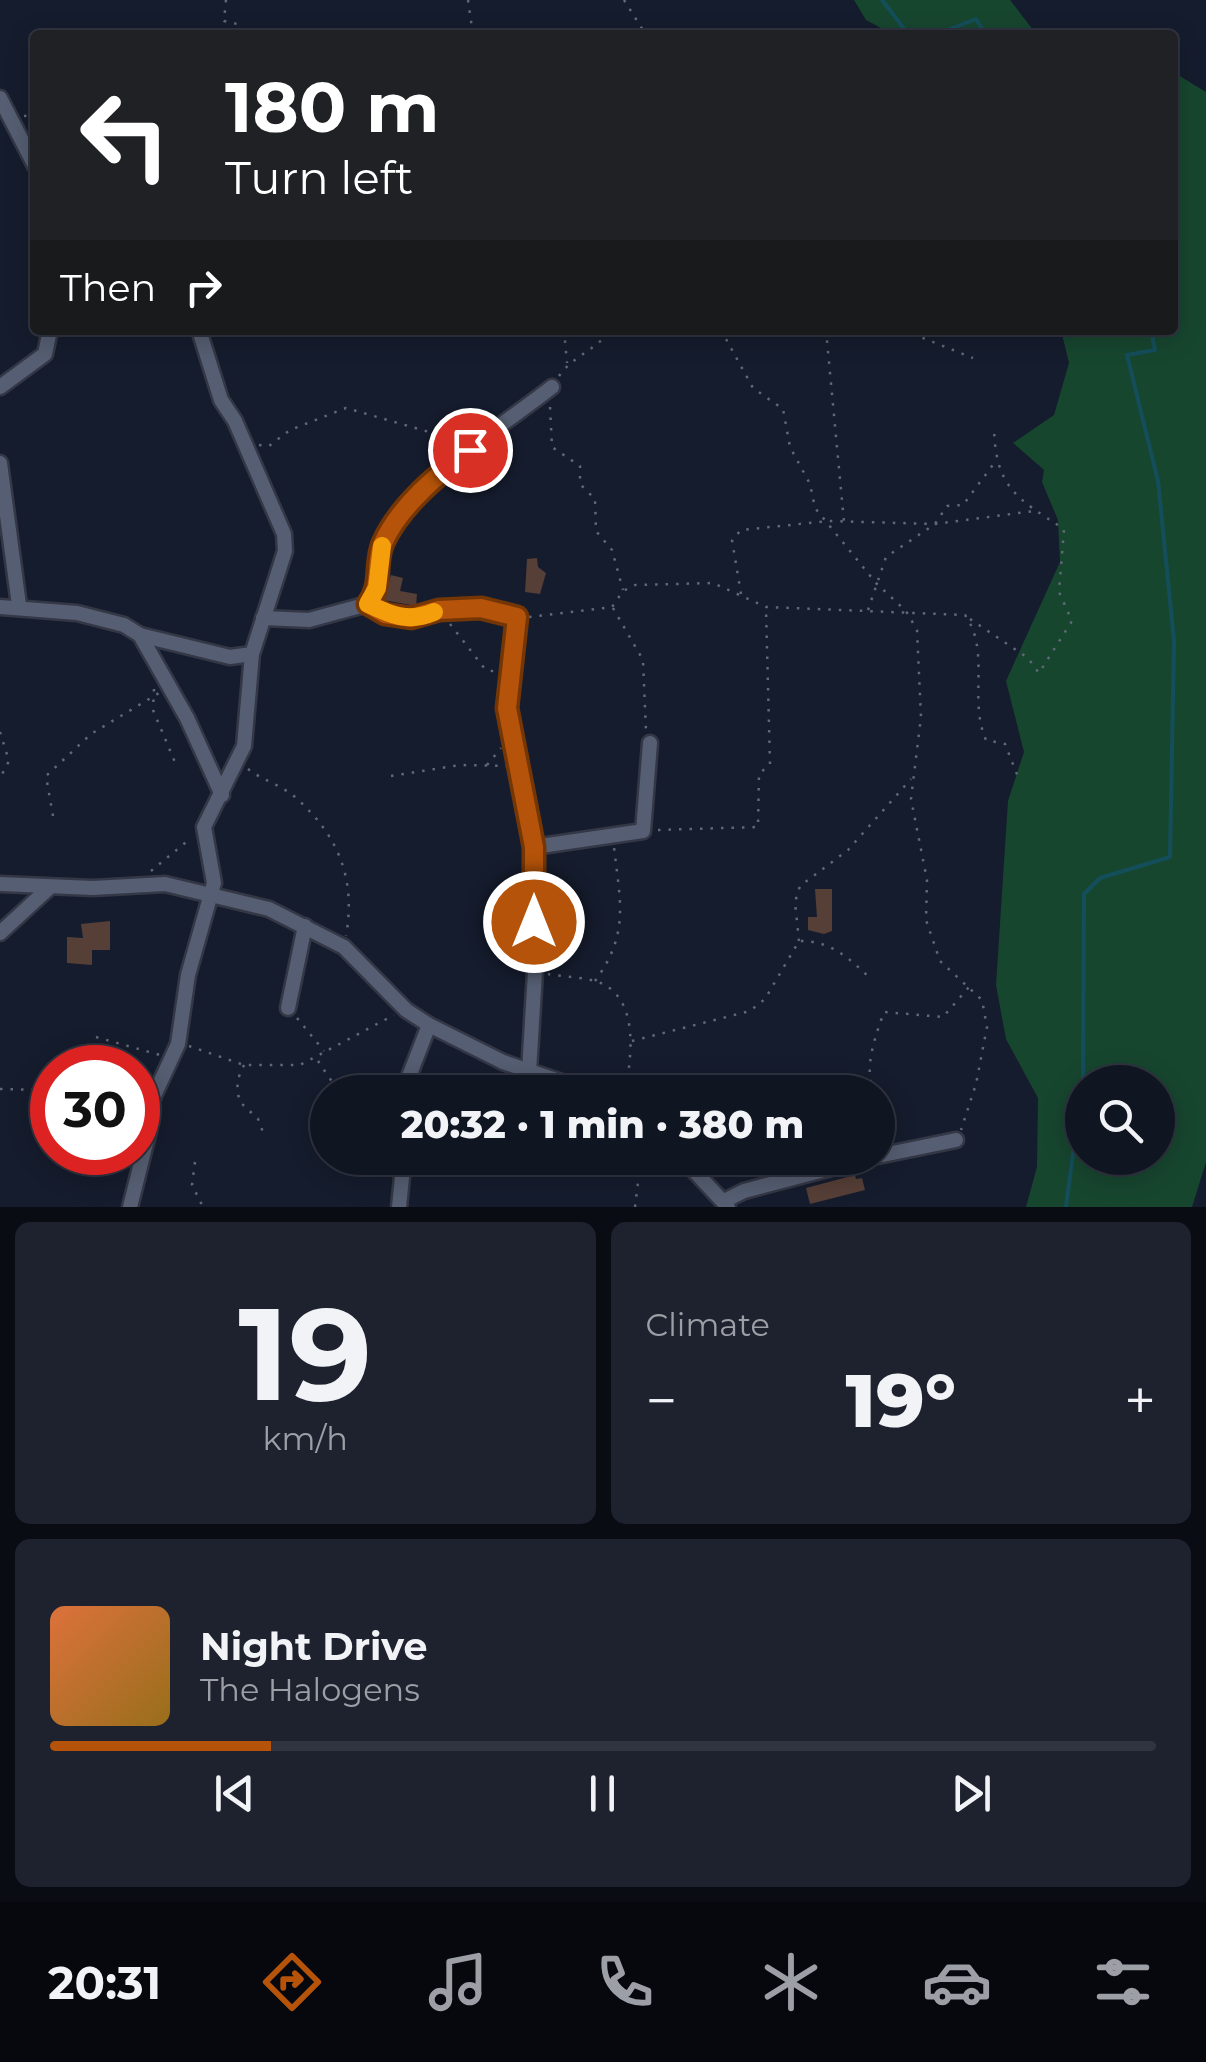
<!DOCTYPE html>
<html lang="en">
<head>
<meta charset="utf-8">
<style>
  :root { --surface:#101522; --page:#1e222f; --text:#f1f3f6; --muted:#9c9fa5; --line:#303440; --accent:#b45309 }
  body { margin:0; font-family:Montserrat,sans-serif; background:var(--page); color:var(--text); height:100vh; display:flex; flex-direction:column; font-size:38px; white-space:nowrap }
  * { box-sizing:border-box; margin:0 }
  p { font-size:32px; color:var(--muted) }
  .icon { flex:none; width:55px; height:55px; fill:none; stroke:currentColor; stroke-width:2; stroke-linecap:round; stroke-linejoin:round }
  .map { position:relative; height:1207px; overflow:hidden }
  .sheet { display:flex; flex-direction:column; gap:15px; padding:15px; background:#090c13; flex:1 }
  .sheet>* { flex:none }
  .hud { position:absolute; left:30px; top:30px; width:1148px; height:305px; border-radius:10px; box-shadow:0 5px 25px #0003,0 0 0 2px var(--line); background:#202124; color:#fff; overflow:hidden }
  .fabs { position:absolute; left:1065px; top:1065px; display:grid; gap:20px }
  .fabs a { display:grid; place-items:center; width:110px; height:110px; border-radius:50%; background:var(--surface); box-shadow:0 5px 25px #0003,0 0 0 2px var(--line); font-size:50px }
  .speed { position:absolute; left:30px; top:1045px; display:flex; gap:20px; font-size:50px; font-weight:700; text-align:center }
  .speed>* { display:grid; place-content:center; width:130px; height:130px; border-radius:50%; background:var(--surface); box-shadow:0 5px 25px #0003,0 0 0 2px var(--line); line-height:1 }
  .speed .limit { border:15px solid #d22; background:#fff; color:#111 }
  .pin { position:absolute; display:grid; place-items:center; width:85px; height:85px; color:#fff; margin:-42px; border:5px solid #fff; border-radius:50%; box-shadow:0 2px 10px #0007 }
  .me { position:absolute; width:110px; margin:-55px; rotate:0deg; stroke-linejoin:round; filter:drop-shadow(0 0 8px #0008) }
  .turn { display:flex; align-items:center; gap:35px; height:210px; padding:0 30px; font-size:45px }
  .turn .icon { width:130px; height:130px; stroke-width:2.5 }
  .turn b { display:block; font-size:70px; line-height:85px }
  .then { display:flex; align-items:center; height:95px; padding:0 30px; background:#0003; gap:20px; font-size:38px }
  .big { font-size:75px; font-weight:800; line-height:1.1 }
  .sheet .card { flex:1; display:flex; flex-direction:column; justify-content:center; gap:15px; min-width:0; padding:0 35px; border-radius:15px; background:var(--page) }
  .sheet .dial { align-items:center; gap:0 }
  .dial b { font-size:130px; line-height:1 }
  .song { display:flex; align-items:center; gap:30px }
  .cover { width:120px; height:120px; border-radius:15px; background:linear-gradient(135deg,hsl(20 70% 55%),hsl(40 70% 35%)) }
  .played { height:10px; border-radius:5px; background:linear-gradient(90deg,var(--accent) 20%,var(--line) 20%) }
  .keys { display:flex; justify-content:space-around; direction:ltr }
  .heat { display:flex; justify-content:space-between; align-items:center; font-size:55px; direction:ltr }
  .sheet .tiles { flex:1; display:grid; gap:15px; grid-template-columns:1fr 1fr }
  .card:last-child { grid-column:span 2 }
  .trip { position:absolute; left:310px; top:1075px; width:585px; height:100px; border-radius:50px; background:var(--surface); box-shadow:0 5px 25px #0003,0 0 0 2px var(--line); font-weight:800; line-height:100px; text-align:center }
  .dock { display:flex; height:160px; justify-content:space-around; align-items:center; background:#06080e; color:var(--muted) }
  .dock .icon { width:70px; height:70px }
  .dock .active { color:var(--accent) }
  .dock b { font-size:45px; color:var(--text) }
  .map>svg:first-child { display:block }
</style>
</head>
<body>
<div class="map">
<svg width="1206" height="1207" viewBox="0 0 1206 1207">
  <rect width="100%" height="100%" fill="#151c2d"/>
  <!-- green -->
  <g fill="#17462f" fill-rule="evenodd">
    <polygon points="854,0 1010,0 1037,35 894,35 866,20"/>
    <path d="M1173 72 1206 92V1162L1192 1207H1026L1037 1167 1038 1098 1006 1039 996 985 1008 801 1024 752 1006 681 1060 562 1058 520 1042 482 1044 470 1013 443 1054 415 1069 363 1061 330H1172ZM1082 1082H1158V1158H1082Z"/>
  </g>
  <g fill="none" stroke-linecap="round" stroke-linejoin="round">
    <!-- stream -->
    <g stroke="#144e5b" stroke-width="4">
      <polyline points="882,0 909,35"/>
      <polyline points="935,35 976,19 986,35"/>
      <polyline points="1066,1207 1083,1076 1084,894 1100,878 1170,857 1174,641 1158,481 1127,355 1155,350 1151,330"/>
    </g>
  </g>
  <!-- building -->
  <g fill="#563f37">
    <polygon points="537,558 538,567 546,573 540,594 525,592 527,559"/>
    <polygon points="391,575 403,578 400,591 417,594 416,606 383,600"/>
    <polygon points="815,889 832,889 832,931 824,934 808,930 808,917 817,917"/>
    <polygon points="110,921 110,950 92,950 92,965 67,963 67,937 83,938 81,924"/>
    <polygon points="855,1175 856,1179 862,1178 865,1190 810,1204 806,1188"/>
  </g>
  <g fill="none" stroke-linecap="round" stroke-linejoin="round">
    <!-- minor casing -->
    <g stroke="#343745" stroke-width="19">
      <g id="minor">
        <polyline points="0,98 35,166"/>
        <polyline points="0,387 45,354 50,330"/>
        <polyline points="0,463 19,605"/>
        <polyline points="368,604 385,614 411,618 439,611 481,608 517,617 507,707 534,847 535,972 529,1072"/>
        <polyline points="0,607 77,613 124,625 140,635 187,718 222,795"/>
        <path d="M263 618 309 620 368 604C384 584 373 558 385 538 425 473 494 432 552 387"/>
        <polyline points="140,635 230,657 252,654"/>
        <polyline points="534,847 643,831 650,743"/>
        <polyline points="0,884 93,888 165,884 269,909 344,947 406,1010 429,1025 503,1062 591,1092"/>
        <polyline points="0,933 50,887"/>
        <polyline points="288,1008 305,926"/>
        <polyline points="403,1092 429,1025"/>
        <polyline points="878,1156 956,1140"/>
        <polyline points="682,1158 728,1207"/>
        <polyline points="724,1201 744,1191 870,1158"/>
        <polyline points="130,1207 149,1131 152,1100 178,1044 188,975 214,883 204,827 244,746 252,654 285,551 284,534 235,421 221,400 199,330"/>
        <polyline points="399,1207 404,1158"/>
      </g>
    </g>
    <!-- path -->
    <g stroke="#616877" stroke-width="2.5" stroke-dasharray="2.5 8" stroke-linecap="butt">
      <polyline points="226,0 224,21 237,24 243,35"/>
      <polyline points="468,0 473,35"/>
      <polyline points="624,0 646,35"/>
      <polyline points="24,116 35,115"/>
      <polyline points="564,330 567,363"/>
      <polyline points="721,330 753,388 783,409 790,447 810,484 815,508 876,583 906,611 917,630 921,717 911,799 927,880 926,920 940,961 982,1000 987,1027 976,1084 961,1130"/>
      <polyline points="826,330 844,522"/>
      <polyline points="903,330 973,358"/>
      <path d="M559 376C573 356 597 349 611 330"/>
      <polyline points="550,407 552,447 580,466 580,484 595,499 596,531 612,550 623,590"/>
      <polyline points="259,445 269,446 290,430 346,408 457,440"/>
      <polyline points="741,594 732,540 741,530 829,521 935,524 1034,511"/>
      <polyline points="613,608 643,660 646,731"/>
      <polyline points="868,610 886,557 935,524 947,506 963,505 995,462"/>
      <path d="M529 617 612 607 623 591 635 585 713 583 766 607 965 615C991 651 968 700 986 740L1005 744 1018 777"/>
      <path d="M970 619 1028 658 1039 673 1072 621 1059 592 1064 529C1016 498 995 487 994 426"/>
      <polyline points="450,624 485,669 499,673"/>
      <polyline points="154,689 153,710 177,767"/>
      <polyline points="0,732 9,761 0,778"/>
      <polyline points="487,765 501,748"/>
      <path d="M248 769C262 780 281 785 295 797 339 836 356 879 346 936"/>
      <polyline points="391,776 460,765 507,766"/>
      <polyline points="53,816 46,776 91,734 159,693"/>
      <polyline points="658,830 758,827 759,774 770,764 766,609"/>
      <polyline points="151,871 191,838"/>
      <polyline points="799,941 795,902 800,886 848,850 911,779"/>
      <path d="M548 974C564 977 589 977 603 984 640 1003 631 1060 625 1092"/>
      <path d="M595 981C630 933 620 902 614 847"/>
      <polyline points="297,1018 324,1051"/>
      <polyline points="96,1037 160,1055"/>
      <path d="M632 1041 750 1011 765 999 799 941C831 940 850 959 872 980"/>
      <polyline points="189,1046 244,1065 300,1065 394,1015"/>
      <polyline points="318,1061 339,1092"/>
      <polyline points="244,1065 237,1081 239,1101 258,1119 263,1132"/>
      <polyline points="0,1089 52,1090"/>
      <path d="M875 1092C862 1072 876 1034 884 1012L943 1017 969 987"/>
      <polyline points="878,1096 884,1143"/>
      <polyline points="195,1162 192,1185 203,1207"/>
      <polyline points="635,1207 641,1158"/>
    </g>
    <!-- minor -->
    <use href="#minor" stroke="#555e72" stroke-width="14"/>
  </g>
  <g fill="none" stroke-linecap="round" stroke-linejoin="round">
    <!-- route casing -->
    <g stroke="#753606" stroke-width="25">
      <path id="route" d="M470 450C439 474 400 505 383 543 374 563 383 585 368 604L385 614 411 618 439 610 481 608 517 617 507 708 534 847V922"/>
    </g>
    <!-- route -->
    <use href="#route" stroke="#b45309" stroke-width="18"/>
    <!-- slow -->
    <path stroke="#f59e0b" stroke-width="18" d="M382 546 377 588 368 604C391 615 408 623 434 612"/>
  </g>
</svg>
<div class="fabs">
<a><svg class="icon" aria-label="search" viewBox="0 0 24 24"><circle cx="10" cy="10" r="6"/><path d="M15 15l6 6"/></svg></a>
</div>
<div class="speed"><div class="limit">30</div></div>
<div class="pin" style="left:470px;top:450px;background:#d93025"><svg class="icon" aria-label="arrive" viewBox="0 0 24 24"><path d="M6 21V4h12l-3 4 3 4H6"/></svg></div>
<svg class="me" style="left:534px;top:922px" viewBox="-20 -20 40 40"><circle r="17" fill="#b45309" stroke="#fff" stroke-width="3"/><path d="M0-11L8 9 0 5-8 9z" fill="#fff"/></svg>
<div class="trip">20:32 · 1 min · 380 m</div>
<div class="hud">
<div class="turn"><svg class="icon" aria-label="left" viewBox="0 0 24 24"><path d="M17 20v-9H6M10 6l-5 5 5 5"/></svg><div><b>180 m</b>Turn left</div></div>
<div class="then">Then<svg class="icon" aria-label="right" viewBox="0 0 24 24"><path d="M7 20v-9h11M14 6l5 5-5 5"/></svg></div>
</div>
</div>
<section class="sheet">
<div class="tiles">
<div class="card dial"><b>19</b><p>km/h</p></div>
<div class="card"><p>Climate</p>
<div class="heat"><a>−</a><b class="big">19°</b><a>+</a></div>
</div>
<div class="card">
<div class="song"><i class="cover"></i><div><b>Night Drive</b><p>The Halogens</p></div></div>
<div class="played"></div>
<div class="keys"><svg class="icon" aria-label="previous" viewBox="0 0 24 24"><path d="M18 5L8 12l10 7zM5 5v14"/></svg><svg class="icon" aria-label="pause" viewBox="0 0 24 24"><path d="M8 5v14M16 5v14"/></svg><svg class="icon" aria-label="next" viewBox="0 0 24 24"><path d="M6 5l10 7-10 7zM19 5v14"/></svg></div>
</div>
</div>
</section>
<nav class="dock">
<b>20:31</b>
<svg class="icon active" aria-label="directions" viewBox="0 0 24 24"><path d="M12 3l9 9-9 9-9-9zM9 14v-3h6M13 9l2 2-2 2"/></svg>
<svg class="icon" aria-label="music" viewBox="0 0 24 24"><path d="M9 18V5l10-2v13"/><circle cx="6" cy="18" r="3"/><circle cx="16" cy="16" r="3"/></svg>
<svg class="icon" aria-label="phone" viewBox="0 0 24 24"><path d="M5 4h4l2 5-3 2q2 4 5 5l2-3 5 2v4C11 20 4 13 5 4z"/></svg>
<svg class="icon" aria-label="climate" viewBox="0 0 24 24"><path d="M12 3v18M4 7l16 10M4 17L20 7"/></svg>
<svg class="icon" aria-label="car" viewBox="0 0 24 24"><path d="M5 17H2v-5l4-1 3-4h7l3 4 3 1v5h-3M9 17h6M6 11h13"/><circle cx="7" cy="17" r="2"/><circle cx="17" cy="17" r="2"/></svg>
<svg class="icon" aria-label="filters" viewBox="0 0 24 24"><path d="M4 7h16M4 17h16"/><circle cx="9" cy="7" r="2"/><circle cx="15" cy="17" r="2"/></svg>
</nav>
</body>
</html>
